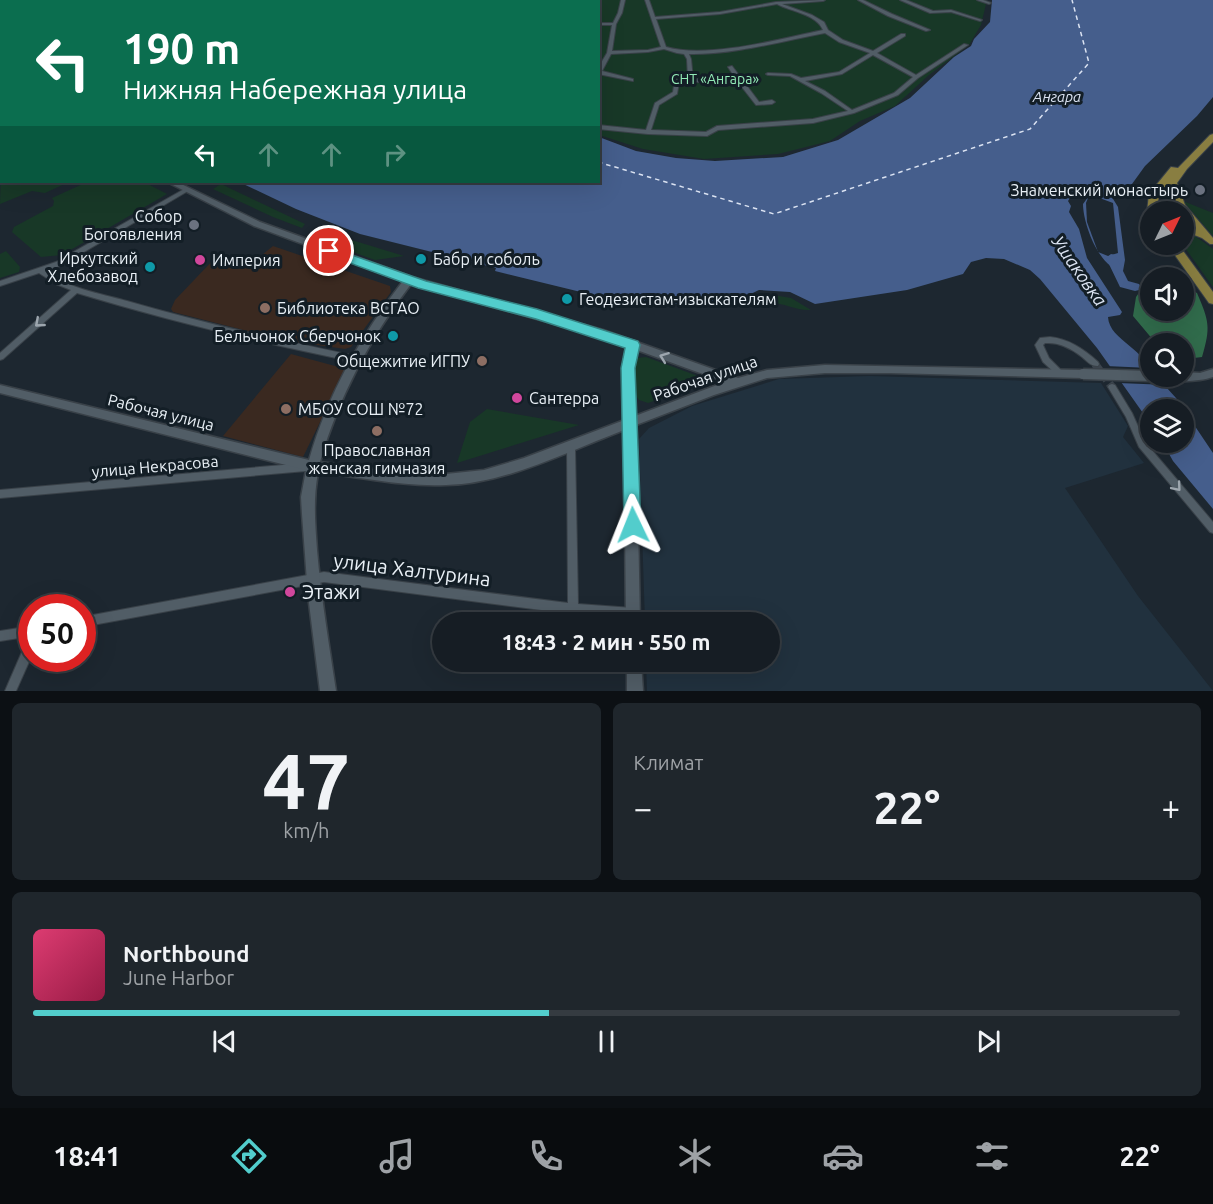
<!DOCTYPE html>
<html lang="ru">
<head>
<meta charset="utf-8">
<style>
  :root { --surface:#161d24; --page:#1f262c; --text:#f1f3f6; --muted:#9ea2a6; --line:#353b41; --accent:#52cdcc }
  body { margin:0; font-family:Ubuntu,sans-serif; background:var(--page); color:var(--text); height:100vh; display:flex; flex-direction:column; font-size:22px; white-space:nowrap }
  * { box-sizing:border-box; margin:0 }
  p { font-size:20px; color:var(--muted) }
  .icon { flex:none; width:33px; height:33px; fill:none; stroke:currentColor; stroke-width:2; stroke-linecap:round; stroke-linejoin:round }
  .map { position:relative; height:691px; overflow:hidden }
  .details { display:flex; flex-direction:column; gap:12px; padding:12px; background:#0c1014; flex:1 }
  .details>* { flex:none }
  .guide { position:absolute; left:0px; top:0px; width:600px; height:183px; box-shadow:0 6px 24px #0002,0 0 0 2px var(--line); background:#0b6e4f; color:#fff; overflow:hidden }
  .needle { width:39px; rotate:47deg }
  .fabs { position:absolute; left:1140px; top:201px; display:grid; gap:12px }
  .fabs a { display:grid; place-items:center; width:54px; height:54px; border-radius:50%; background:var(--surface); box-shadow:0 6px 24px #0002,0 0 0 2px var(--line); font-size:30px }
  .speed { position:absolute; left:18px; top:594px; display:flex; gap:12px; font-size:30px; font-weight:700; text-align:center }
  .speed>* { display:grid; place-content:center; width:78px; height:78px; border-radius:50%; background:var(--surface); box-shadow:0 6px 24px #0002,0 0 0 2px var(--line); line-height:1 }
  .speed .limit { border:9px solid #d22; background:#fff; color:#111 }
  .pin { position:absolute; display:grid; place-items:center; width:51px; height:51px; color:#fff; margin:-26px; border:3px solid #fff; border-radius:50%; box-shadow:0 2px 6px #0007 }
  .me { position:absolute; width:66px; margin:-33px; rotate:358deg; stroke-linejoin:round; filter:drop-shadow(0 0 4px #0008) }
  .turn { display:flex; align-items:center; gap:21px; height:126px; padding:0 24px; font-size:27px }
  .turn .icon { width:78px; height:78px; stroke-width:2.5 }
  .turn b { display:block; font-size:42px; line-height:51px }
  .lanes { display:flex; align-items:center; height:57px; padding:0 24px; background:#0003; justify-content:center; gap:30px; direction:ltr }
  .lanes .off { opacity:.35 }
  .big { font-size:45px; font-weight:700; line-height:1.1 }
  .details .card { flex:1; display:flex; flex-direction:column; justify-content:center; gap:9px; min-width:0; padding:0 21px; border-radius:9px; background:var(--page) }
  .details .dial { align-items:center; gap:0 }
  .dial b { font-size:78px; line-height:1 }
  .song { display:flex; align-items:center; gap:18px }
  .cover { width:72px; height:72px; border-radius:9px; background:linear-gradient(135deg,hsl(340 70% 55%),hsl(340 70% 35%)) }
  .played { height:6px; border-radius:3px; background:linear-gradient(90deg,var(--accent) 45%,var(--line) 45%) }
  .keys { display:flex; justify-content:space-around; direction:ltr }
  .heat { display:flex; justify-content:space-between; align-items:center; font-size:33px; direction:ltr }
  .details .tiles { flex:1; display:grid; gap:12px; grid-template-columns:1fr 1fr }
  .card:last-child { grid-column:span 2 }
  .trip { position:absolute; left:432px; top:612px; width:348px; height:60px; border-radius:30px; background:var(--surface); box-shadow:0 6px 24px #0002,0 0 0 2px var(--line); font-weight:700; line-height:60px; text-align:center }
  .tab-bar { display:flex; height:96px; justify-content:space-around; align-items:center; background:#090c0e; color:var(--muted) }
  .tab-bar .icon { width:42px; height:42px }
  .tab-bar .active { color:var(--accent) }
  .tab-bar b { font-size:27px; color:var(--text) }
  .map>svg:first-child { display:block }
</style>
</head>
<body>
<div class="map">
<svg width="1213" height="691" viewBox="0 0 1213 691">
  <rect width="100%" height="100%" fill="#1d2730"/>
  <!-- built -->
  <polygon fill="#21313e" points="869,376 1101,383 1128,426 1123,437 1144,463 1065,488 1138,596 1213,691 647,691 646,662 770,662 770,622 645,622 639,439 649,428 692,406 779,379"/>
  <!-- education -->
  <g fill="#3a2920">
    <polygon points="273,246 390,286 391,292 351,347 345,349 282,340 173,312 171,309 175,300 216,257 251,264"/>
    <polygon points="291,354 346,369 303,457 223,436"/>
  </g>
  <!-- green -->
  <g fill="#183827">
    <polygon points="595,0 987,0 981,25 969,45 929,75 895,106 860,121 830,141 778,154 704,159 643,149 599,135 598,2"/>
    <polygon points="1,170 2,182 69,182 45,193 32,191 0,204"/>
    <polygon points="87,182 144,182 167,194 62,255 41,257 12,232 14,227 53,206 54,201 52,198"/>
    <polygon points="221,184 305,224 302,228 273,217 213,189"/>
    <polygon points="1183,201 1213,213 1213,236"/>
    <polygon points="319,230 404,256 375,260 311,237 313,235 337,243 339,241 316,232"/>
    <polygon points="1184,232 1195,236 1213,249 1213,287 1183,245"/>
    <polygon points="6,251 20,267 19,272 0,278 0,254"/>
    <path d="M773 295 791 298 811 310C795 311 782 301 765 303L761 296Z"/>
    <polygon points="646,357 698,376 701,379 700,385 648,403 639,400 636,396 634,361 637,358"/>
    <polygon points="487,409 579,425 457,463 470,422"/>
  </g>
  <!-- forest -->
  <path fill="#316c4c" d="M1152 274 1164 277 1150 278V310H1184V287L1197 293C1209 321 1211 327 1202 357L1186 359 1184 358V344L1159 343 1154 341 1133 316 1136 297Z"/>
  <!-- water -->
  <g fill="#455e8c">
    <polygon points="0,0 455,0 455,1 2,2 1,68"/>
    <path d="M992 0H1213V97L1197 116 1145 166 1132 184 1114 189 1110 194 1118 207 1125 260 1123 271C1100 270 1083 224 1083 204L1091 193 1081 190 1072 195 1068 201 1071 206 1069 212 1079 229 1087 258 1122 312 1120 315 1108 317C1109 341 1150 350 1150 376L1157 377 1176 398 1213 453V509L1173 461 1163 443 1184 442V410H1150V423L1097 348 1040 279 1030 270 1004 259 986 258 971 262 963 274 907 290 815 304 790 292 759 290 738 300 732 307 636 301 589 294 495 271 496 268 360 234 296 209 239 182H598L599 137 636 151 676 158 715 161 783 157 838 140 910 98 954 57 971 46 974 39 990 22Z"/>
  </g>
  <!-- pier -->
  <g fill="#1d2730">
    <polygon points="1094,196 1113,203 1118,253 1108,256 1098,252 1087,222 1086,203 1088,198"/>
    <polygon points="1106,366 1150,368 1150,376 1161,376 1169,385 1118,383"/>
  </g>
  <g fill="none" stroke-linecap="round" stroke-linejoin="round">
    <!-- river -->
    <polygon fill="#455e8c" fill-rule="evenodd" points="1111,254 1115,255 1128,281 1139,284 1141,287 1139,290 1135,291 1120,287 1106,258"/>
    <!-- ferry -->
    <polyline stroke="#dbe3f2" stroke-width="1.5" stroke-dasharray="4.5 4" stroke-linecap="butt" points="598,162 774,214 1030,129 1089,63 1072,0"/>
    <!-- street-tunnel -->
    <polyline stroke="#3c454e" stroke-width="8" stroke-dasharray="8 4" stroke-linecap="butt" points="1095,364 1112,387"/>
    <!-- street casing -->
    <g stroke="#394148" stroke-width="2">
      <g id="street">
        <path d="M621 0H625L622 13 616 24 612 51 648 50 661 47 645 0H649L655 17 720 12 776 2 825 0 823 1 782 4 812 15 824 22 828 30 843 40 873 51 901 34H905V36L877 53 916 75 964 44 968 45 918 78 898 95 854 113 813 123 718 130 707 136 648 134 598 129V125L646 130 655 103 673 92 675 80 688 79 687 59 684 54 677 53 664 49 648 52 611 54 602 71 633 79V81L598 74V68L607 53 612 25H598V23H613L618 13ZM777 4C792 12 816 14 823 30 781 39 707 59 666 47L656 19 720 14ZM825 33 839 42 870 53 839 72 801 78 791 74 768 73 766 74 768 75 790 76 821 93 848 111 813 119 717 126 706 132 651 130 659 105 677 94 679 82H738L756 105 772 104 775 102 772 100 759 102 732 66 728 67 736 79H693L691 59 689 54C732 55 783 41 825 33ZM873 55 913 77 894 93 852 110 825 91 805 81 842 74Z"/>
        <polygon points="858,0 863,0 892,14 930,30 926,31 888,16"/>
        <polygon points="900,0 906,0 933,11 951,10 982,20 980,21 951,12 930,13"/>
        <polygon points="977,0 983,0 991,3 989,4"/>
        <path d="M186 188 189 190 188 191 60 266 45 271C70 289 98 293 127 301 202 323 279 340 356 356L359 357 360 359 359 361 356 362C262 343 169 321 77 293L3 359 0 360V353L71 290 56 284 39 273 0 286V281L56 262Z"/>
        <path d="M1050 337C1069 339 1084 349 1098 362L1099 364 1098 366C1090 366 1087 361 1082 357 1071 348 1059 342 1045 343L1043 345 1049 358 1063 372 1062 374H1056L1043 362 1035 345 1040 338Z"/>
        <polygon points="633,342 636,343 637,345 632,367 634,423 633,425 630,426 627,425 626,423 624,367 629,345 630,343"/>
        <polygon points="1112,384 1115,385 1132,413 1145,442 1213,522 1213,533 1210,532 1139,447 1126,417 1108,387 1109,385"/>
        <polygon points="571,442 574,443 575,446 578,604 633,608 637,609 638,613 637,617 633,618 573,614 324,582 82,627 82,617 324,572 568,603 567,446 568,443"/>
        <polygon points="306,463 309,464 310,467 309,470 306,471 0,498 0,490"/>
        <polygon points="32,626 32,636 0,641 0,631"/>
        <polygon points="32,637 32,655 16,691 5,691 28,638"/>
      </g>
    </g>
    <!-- secondary casing -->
    <g stroke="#394148" stroke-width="3">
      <g id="secondary">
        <rect x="0" y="163" width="2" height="5"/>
        <path d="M167 182H177L260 222 412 277 603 330 738 378 767 370 825 365 1083 370 1087 371 1088 374 1087 377 1083 378 890 373H825L767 378 714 395 636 425 640 622H626L624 430C569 451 505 484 446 485 403 487 360 477 318 472 313 501 315 521 317 550 321 597 329 644 336 691H320L308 595 302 514 301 497 306 470 0 393V385L309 460C328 394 361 335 403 281L254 226ZM411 284 601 337 725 382 524 458 484 470 446 474 398 472 320 462C339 396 370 338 411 284Z"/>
        <path d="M1213 369V377C1201 381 1167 385 1158 376H1184V372L1200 373Z"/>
        <polygon points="627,662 641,662 643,691 627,691"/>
      </g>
    </g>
    <!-- primary casing -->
    <g stroke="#394148" stroke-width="2">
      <g id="primary">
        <polygon points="1213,134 1213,142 1187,169 1177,183 1185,205 1213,238 1213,244 1210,244 1202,238 1184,231 1184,224 1192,227 1184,216 1184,212 1179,212 1175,206 1167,184 1159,194 1157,212 1150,212 1150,215 1147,212 1149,194 1171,167 1178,168 1210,135"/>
        <polygon points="1167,244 1178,244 1213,292 1213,304 1209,303"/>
      </g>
    </g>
    <!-- street -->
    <use href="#street" fill="#515d66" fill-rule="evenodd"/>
    <!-- secondary -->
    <use href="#secondary" fill="#515d66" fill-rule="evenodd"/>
    <!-- primary -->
    <use href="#primary" fill="#897e41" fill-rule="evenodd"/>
    <!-- secondary-bridge casing -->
    <g stroke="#394148" stroke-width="13" stroke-linecap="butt">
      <polyline id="secondary-bridge" points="1083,374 1150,376"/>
    </g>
    <!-- secondary-bridge -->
    <use href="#secondary-bridge" stroke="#515d66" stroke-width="10"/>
  </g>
  <!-- one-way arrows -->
  <defs><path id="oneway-chevron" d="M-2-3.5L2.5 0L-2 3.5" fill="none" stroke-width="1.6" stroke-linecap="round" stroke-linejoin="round" transform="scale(1.5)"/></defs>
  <g stroke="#9da6ae">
    <use href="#oneway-chevron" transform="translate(39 323) rotate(139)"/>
    <use href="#oneway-chevron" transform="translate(664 357) rotate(-159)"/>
    <use href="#oneway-chevron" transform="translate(1177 487) rotate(50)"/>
  </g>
  <!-- route -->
  <polygon fill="#52cdcc" stroke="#358585" stroke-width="1.5" points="329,247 426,281 537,309 638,341 640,345 635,368 641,525 638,531 633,533 627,531 624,525 621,368 625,348 536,319 418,288 325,254 323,251"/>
  <!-- markers -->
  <g fill="#6b7280" stroke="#131e26" stroke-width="2">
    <circle cx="1200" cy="190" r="6"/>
    <circle cx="194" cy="225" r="6"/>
  </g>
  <g fill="#0f9aa8" stroke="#131e26" stroke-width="2">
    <circle cx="421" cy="259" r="6"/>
    <circle cx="150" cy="267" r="6"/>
    <circle cx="567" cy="299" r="6"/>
    <circle cx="393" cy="336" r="6"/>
  </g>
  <g fill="#d1479c" stroke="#131e26" stroke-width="2">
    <circle cx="200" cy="260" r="6"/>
    <circle cx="517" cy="398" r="6"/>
    <circle cx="290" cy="592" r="6"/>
  </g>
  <g fill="#8d6e63" stroke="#131e26" stroke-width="2">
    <circle cx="265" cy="308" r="6"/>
    <circle cx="482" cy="361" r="6"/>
    <circle cx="286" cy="409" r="6"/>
    <circle cx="377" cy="431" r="6"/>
  </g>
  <g text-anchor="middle" stroke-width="6" stroke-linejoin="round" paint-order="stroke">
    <!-- far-park labels -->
    <g font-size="14" fill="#92eab6" stroke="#131e26">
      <text x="715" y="84">СНТ «Ангара»</text>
    </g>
    <!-- far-water labels -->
    <g font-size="15" font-style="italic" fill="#dbe3f2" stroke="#131e26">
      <text x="1057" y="102">Ангара</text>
    </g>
    <!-- poi labels -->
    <g font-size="16" fill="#e9f0f6" stroke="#131e26" text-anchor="start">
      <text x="1188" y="196" text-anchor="end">Знаменский монастырь</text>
      <text x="182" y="222" text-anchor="end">Собор<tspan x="182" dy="18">Богоявления</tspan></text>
      <text x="138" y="264" text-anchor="end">Иркутский<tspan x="138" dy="18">Хлебозавод</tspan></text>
      <text x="433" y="265">Бабр и соболь</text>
      <text x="212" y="266">Империя</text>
      <text x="579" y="305">Геодезистам-изыскателям</text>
      <text x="277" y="314">Библиотека ВСГАО</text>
      <text x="381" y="342" text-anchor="end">Бельчонок Сберчонок</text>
      <text x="470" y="367" text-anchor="end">Общежитие ИГПУ</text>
      <text x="529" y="404">Сантерра</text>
      <text x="298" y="415">МБОУ СОШ №72</text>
      <text x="377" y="456" text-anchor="middle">Православная<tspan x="377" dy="18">женская гимназия</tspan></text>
    </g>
    <!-- street labels -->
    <g font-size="16" fill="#e9f0f6" stroke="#131e26">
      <text transform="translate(705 378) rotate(-19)" y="6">Рабочая улица</text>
      <text transform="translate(161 412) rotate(14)" y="6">Рабочая улица</text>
      <text transform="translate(155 466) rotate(-5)" y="6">улица Некрасова</text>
    </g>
    <!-- water labels -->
    <g font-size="18" font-style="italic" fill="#dbe3f2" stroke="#131e26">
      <text transform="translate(1079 271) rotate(55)" y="6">Ушаковка</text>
    </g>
    <!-- near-street labels -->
    <g font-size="20" fill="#e9f0f6" stroke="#131e26">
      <text transform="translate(412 570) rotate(7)" y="7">улица Халтурина</text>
    </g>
    <!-- near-poi labels -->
    <g font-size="20" fill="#e9f0f6" stroke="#131e26" text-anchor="start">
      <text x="302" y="599">Этажи</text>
    </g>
  </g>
</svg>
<div class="fabs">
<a><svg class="needle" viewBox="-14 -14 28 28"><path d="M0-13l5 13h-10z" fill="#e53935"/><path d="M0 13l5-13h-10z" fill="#9ea2a6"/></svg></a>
<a><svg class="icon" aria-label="sound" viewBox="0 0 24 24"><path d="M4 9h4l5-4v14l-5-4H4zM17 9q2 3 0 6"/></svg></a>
<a><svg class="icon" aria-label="search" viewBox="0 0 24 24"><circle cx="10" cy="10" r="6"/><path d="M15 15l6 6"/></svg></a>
<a><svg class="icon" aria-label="layers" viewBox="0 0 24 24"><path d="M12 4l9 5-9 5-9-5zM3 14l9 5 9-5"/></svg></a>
</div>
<div class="speed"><div class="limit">50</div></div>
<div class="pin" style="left:329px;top:251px;background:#d93025"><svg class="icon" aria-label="arrive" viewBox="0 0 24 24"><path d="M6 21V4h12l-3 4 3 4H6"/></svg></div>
<svg class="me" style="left:633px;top:525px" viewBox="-20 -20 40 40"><path d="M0-17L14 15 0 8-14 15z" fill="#52cdcc" stroke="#fff" stroke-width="4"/></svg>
<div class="trip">18:43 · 2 мин · 550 m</div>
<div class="guide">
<div class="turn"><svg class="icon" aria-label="left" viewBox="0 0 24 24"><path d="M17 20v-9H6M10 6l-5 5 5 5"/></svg><div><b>190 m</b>Нижняя Набережная улица</div></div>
<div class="lanes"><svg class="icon" aria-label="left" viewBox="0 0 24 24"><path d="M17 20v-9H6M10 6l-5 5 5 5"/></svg><svg class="icon off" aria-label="ahead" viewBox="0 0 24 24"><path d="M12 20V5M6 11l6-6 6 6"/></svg><svg class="icon off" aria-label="ahead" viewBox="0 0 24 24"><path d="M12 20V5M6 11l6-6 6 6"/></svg><svg class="icon off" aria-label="right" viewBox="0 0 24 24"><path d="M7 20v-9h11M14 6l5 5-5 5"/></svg></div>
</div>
</div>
<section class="details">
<div class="tiles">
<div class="card dial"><b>47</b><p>km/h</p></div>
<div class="card"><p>Климат</p>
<div class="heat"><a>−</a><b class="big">22°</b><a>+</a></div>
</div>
<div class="card">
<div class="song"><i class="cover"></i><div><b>Northbound</b><p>June Harbor</p></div></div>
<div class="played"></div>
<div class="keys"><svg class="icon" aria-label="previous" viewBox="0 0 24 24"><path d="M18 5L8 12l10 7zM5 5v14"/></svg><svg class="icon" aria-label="pause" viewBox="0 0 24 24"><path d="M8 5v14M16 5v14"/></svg><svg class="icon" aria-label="next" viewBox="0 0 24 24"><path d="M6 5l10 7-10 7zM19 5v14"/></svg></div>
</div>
</div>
</section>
<nav class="tab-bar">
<b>18:41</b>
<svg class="icon active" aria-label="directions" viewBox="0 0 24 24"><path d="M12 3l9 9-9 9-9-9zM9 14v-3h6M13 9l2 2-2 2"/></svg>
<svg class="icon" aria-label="music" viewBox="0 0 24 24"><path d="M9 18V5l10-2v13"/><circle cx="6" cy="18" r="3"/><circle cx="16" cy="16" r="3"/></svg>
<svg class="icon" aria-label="phone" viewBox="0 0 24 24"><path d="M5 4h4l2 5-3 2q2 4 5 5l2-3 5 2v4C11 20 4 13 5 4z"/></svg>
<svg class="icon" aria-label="climate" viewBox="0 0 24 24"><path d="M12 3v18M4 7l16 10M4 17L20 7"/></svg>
<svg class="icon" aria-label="car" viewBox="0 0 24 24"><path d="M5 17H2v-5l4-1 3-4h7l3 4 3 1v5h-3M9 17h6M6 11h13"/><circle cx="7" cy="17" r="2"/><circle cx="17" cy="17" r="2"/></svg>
<svg class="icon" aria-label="filters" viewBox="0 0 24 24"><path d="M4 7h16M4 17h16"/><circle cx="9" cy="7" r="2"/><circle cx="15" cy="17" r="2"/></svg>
<b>22°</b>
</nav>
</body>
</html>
